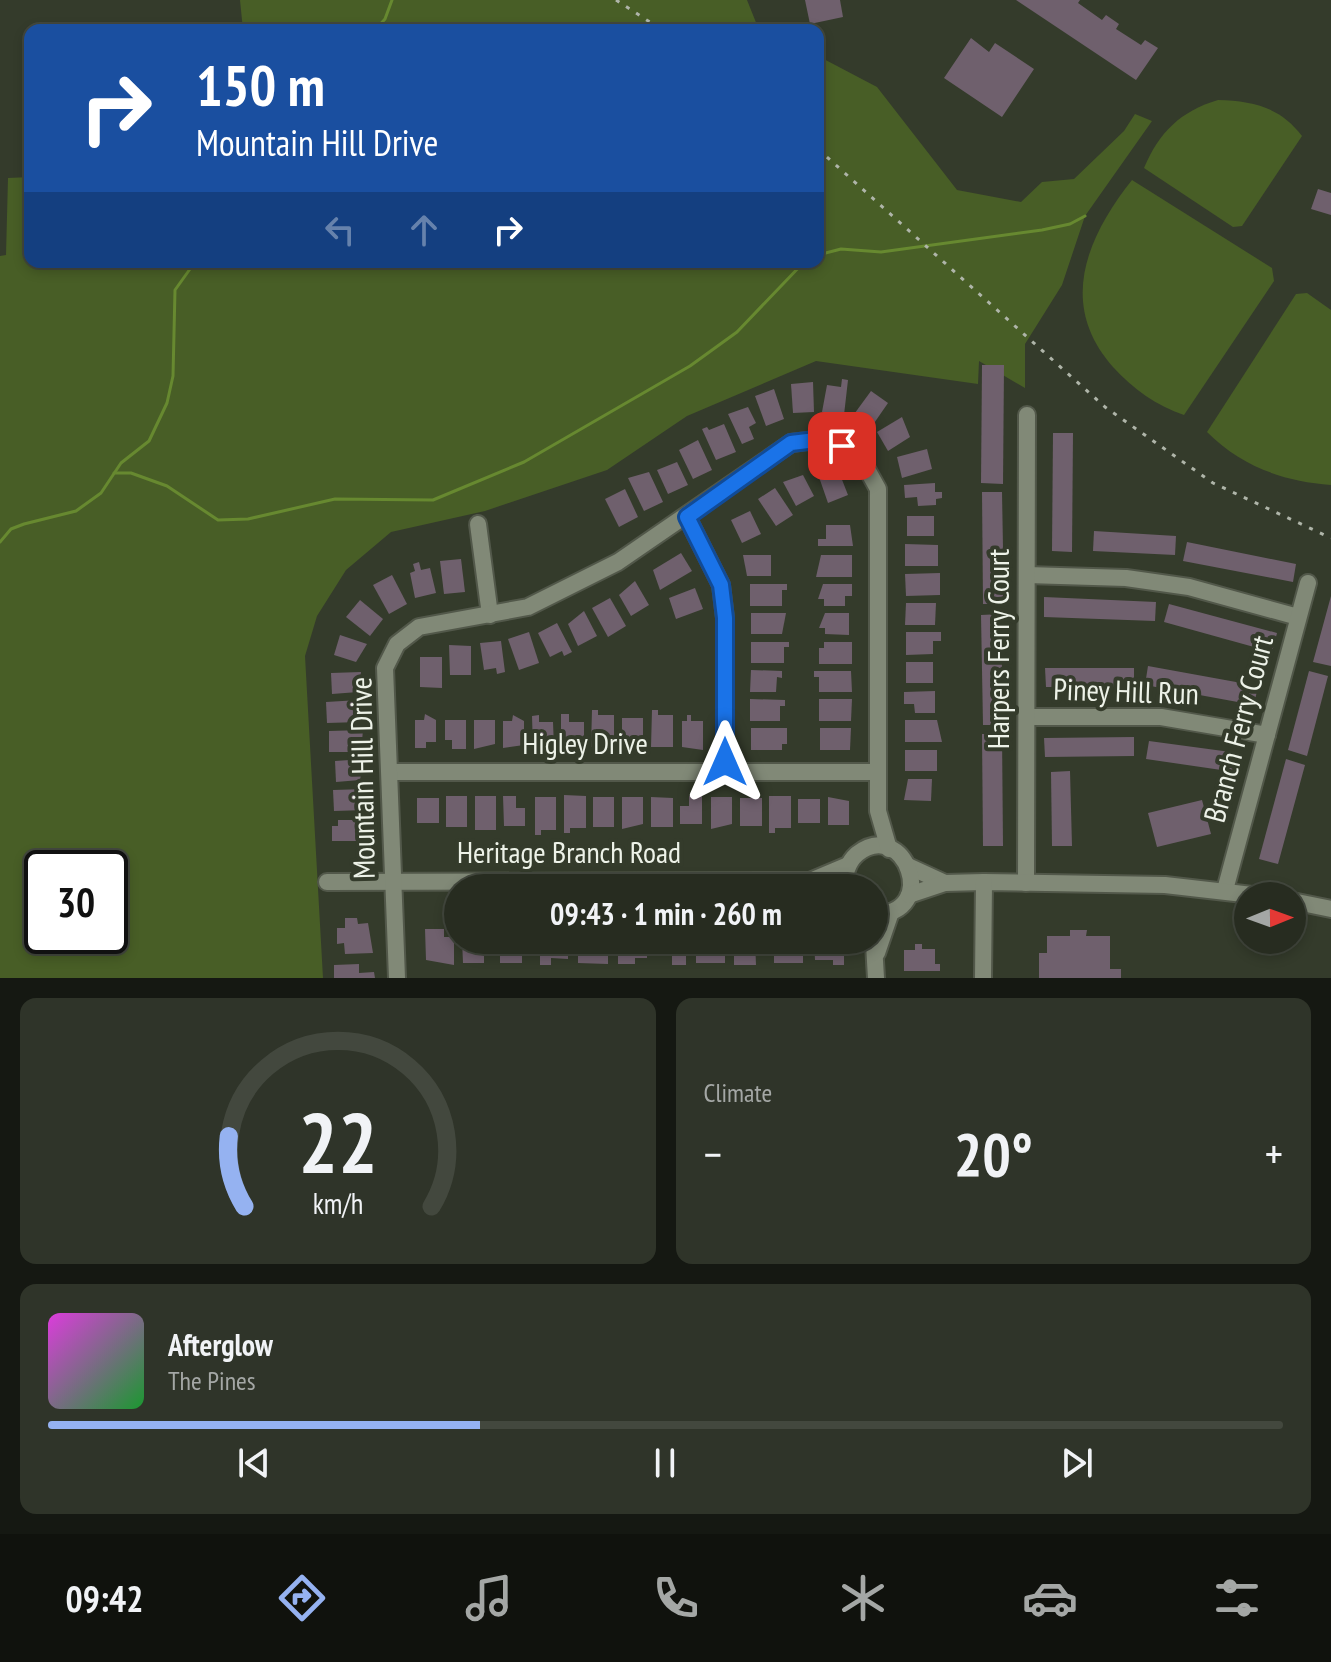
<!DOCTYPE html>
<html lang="en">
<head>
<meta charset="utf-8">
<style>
  :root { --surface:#272c20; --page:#2f3429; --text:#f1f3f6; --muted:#a4a7a5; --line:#43483e; --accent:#95b2f1 }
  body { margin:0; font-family:"PT Sans Narrow",sans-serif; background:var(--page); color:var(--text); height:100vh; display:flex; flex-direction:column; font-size:30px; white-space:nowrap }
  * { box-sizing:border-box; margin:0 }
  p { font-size:26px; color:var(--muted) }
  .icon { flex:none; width:44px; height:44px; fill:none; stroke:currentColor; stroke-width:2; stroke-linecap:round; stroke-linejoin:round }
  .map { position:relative; height:978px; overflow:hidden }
  .drawer { display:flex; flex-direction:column; gap:20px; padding:20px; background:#151812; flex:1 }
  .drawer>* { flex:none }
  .hud { position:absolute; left:24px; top:24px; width:800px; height:244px; border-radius:16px; box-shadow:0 4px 12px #0003,0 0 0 2px var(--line); background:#1a4fa0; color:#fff; overflow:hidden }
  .needle { width:52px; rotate:89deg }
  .buttons { position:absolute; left:1234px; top:882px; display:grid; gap:16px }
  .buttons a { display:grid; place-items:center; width:72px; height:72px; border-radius:50%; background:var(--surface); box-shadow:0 4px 12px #0003,0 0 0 2px var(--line); font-size:40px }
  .speed { position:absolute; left:24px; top:850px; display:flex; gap:16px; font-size:40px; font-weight:700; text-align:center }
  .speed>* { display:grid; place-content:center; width:104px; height:104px; border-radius:50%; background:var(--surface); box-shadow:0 4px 12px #0003,0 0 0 2px var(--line); line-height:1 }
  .speed .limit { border:4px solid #111; border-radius:12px; background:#fff; color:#111 }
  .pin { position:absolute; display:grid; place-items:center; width:68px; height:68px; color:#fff; margin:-34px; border-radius:16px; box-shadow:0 4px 12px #0006 }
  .me { position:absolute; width:88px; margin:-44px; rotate:0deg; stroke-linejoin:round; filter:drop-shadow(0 0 6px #0008) }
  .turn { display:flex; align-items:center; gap:28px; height:168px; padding:0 40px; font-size:36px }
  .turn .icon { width:104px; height:104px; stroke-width:2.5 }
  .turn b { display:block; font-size:56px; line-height:68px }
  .lanes { display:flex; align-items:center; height:76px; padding:0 40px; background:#0003; justify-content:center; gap:40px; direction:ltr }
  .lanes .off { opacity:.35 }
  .big { font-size:60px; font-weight:600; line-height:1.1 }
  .drawer .tile { flex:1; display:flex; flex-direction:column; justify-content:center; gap:12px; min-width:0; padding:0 28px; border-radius:16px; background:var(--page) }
  .drawer .dial { align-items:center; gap:0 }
  .dial svg { height:208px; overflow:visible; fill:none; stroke:var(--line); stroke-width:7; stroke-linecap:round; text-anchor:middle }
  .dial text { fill:var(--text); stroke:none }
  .song { display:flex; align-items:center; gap:24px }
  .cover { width:96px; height:96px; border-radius:12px; background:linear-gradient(135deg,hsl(300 70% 55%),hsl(130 70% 35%)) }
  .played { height:8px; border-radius:4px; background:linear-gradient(90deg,var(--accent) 35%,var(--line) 35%) }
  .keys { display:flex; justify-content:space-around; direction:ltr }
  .heat { display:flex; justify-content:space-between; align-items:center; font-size:44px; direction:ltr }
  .drawer .tiles { flex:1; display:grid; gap:20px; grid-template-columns:1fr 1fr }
  .tile:last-child { grid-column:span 2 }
  .trip { position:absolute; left:444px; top:874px; width:444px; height:80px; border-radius:40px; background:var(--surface); box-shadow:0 4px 12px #0003,0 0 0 2px var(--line); font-weight:600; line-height:80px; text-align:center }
  .tab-bar { display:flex; height:128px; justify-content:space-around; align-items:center; background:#10120d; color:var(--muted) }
  .tab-bar .icon { width:56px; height:56px }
  .tab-bar .current { color:var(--accent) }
  .tab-bar b { font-size:36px; color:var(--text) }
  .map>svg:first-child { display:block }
</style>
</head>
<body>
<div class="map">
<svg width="1331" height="978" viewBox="0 0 1331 978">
  <rect width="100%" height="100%" fill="#343b2b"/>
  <!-- green -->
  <g fill="#485e26" fill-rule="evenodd">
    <polygon points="240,0 747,0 759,30 243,30"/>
    <path d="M818 56 877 87 957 190 1021 202 1042 182 1074 179 1124 131 1135 114 1152 121 1085 216 1062 285 1025 344V388L979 361 978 384 816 361 687 416 607 470 485 511 391 532 346 570 317 616 305 656 323 978H0V256L6 255 8 178 30 177V262H818ZM42 868H110V936H42Z"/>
    <path d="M1218 100C1253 101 1280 107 1302 136L1242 226 1233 227 1144 168C1159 132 1181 111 1218 100Z"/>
    <path d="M1132 180 1272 268 1274 281 1184 415C1157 406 1133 389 1113 367 1058 305 1086 238 1132 180Z"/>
    <path d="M1307 293 1331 310V485C1283 481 1242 467 1207 432L1296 294Z"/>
  </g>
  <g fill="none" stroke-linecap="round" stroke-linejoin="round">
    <!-- stream -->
    <g stroke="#678930" stroke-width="3">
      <polyline points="375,30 385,19 392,0"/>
      <polyline points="818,255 841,249 881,252 1042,230 1070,224 1085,216"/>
      <polyline points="114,473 131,473 167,486 218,520 248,519 335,499 433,500 524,462 690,366 737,332 804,262"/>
      <polyline points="0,542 11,529 24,524 76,511 101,493 121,463 149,441 167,403 173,376 175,290 195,262"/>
    </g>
  </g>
  <!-- building -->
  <g fill="#6f606d">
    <polygon points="805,0 840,0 843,17 810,24"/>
    <polygon points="1016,0 1080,0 1078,3 1102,20 1106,15 1119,24 1116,29 1141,45 1145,40 1158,48 1136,80"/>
    <polygon points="971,38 989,52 995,43 1034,69 1002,117 944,78"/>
    <polygon points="1318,189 1331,193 1331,215 1311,209"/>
    <polygon points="982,365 1004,365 1003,484 981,483"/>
    <polygon points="842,379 848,380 844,415 822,412 827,385 841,387"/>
    <polygon points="813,382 814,412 793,413 791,384"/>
    <polygon points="774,389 784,419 766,426 755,396"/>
    <polygon points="871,391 888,403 870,429 852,417"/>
    <polygon points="748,407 756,423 749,427 754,439 742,444 728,414"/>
    <polygon points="902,417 910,437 888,451 877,432"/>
    <polygon points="724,424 736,452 716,460 702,429 707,427 709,430"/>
    <polygon points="1053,433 1073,433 1072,552 1052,551"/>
    <polygon points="698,440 712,470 693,479 679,450"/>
    <polygon points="927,449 932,469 902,478 897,457"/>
    <polygon points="677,462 688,485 668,494 657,470"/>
    <polygon points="649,472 663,502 644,511 628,478"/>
    <polygon points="839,472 848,495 828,503 819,477"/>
    <polygon points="803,475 814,496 796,506 783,482"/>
    <polygon points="935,483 935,492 942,492 942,498 936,499 936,505 918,506 917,497 905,498 904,485"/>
    <polygon points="775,488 793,515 776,526 758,499"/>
    <polygon points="625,489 638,517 619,527 605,499"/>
    <polygon points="982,492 1002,492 1004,604 983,604"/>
    <polygon points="750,511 761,534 742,543 731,520"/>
    <rect x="907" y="516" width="27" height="20"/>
    <polygon points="826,525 850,525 853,546 818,546 818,539 826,539"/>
    <polygon points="1094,531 1176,536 1175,555 1093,551"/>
    <polygon points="1187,542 1296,564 1293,582 1183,561"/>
    <polygon points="905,544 938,545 938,566 905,566"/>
    <polygon points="681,553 692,571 660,590 653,570"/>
    <polygon points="743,555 771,555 771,576 747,576"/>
    <polygon points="821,555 852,555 852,577 816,577"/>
    <polygon points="461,559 465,592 444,594 440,561"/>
    <polygon points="419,562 421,570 430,568 436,593 415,598 410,573 415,571 413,564"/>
    <polygon points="940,573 940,595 906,596 905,574"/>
    <polygon points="392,575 407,604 389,614 373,585"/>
    <polygon points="635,581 649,605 631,616 619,595"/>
    <polygon points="750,584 787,584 787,590 782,590 782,606 750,606"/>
    <polygon points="823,584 852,584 852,596 845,596 845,606 824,606 824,599 818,599"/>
    <polygon points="695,588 703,609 676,619 669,598"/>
    <polygon points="1331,596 1331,666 1313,662"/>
    <polygon points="1044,597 1156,602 1155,621 1044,617"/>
    <polygon points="610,598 626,626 608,637 592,608"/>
    <polygon points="360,600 383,619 370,636 346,617"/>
    <polygon points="906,603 936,603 935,625 905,625"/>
    <polygon points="1169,604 1277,633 1272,652 1164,622"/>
    <polygon points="584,611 597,636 578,646 568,624"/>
    <polygon points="751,613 786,613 782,634 751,634"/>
    <polygon points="825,613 849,613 849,635 825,634 825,628 819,628"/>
    <polygon points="1001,614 1003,725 983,725 981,615"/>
    <polygon points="557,623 572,652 564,656 562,651 550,657 538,633"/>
    <polygon points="529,632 539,663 519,670 508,639"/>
    <polygon points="906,632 941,632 941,641 933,641 933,654 906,655"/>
    <polygon points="340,635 367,644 356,662 334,655"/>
    <polygon points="501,641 505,672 497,674 496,668 484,670 480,643"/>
    <polygon points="751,642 789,642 789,647 784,647 784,663 751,663"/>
    <polygon points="824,642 852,642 852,664 819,664 819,648 824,648"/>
    <polygon points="449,645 471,646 471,675 450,675"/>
    <polygon points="420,657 442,657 442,688 420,687"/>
    <rect x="906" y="662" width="27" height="21"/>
    <polygon points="1148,666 1258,686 1254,705 1145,685"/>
    <polygon points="1045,668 1134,668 1134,687 1046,687"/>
    <polygon points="751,670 782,671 782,678 777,677 776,692 750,692"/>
    <polygon points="814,671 851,671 852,692 819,692 819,677 814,677"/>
    <polygon points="1309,671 1328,676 1307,756 1288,750"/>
    <polygon points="361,672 358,692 332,694 331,673"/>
    <polygon points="935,691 935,713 915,713 914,704 904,704 904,692"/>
    <polygon points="750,699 785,700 785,706 780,706 780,721 750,721"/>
    <polygon points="819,699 852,699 851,721 819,721"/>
    <polygon points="359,700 360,722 327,723 326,702"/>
    <polygon points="592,710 598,710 598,715 614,715 614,747 591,747"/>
    <polygon points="652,710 658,710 658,715 673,715 673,747 651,747"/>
    <polygon points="425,714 436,720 436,742 426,742 426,748 415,748 415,720 424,720"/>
    <polygon points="561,714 569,714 569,722 584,722 584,747 561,747"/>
    <polygon points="513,715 524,721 524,745 503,748 503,721 512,721"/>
    <polygon points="539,715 539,722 553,722 554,748 533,749 532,716"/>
    <polygon points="687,715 691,715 691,721 703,721 703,750 682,747 682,721 687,721"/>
    <polygon points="622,718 643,718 643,747 622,750"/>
    <polygon points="445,720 466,720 466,749 452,749 452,740 445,740"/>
    <polygon points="474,720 495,720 495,744 474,749"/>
    <polygon points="905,720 937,720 942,742 905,742"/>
    <polygon points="751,728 787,728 787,744 782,744 782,750 751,750"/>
    <polygon points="820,728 851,728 850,750 820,750"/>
    <polygon points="363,730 361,752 329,752 329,731"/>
    <polygon points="982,734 1002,734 1003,846 983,846"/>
    <polygon points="1134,737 1134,756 1045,757 1044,738"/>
    <polygon points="1149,741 1238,753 1235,772 1146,759"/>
    <rect x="905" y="750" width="32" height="21"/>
    <polygon points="364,759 360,780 336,782 335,761"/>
    <polygon points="1286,759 1305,765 1278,864 1259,859"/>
    <polygon points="1070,771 1072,846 1052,846 1051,772"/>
    <polygon points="908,779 932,779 931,801 904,800"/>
    <polygon points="365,789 366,810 334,811 333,790"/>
    <polygon points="564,795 586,796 586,828 570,828 570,833 564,833"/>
    <rect x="446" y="796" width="21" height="31"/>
    <rect x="475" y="796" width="21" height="34"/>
    <polygon points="503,796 516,796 516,808 525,808 525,826 504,826"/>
    <polygon points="689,796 702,796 702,824 680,824 680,806 689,806"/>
    <polygon points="769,796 791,796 791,828 775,828 775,833 769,833"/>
    <polygon points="535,797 556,797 556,830 541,830 541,835 535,835"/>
    <rect x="593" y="797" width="21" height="30"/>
    <polygon points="622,797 643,797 643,824 622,829"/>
    <polygon points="651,797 673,798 673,827 651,827"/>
    <polygon points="711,797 732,797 732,824 711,829"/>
    <polygon points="828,797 849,801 849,825 828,825"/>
    <rect x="417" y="798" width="22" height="25"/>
    <rect x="740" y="798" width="22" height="28"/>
    <rect x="798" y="799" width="22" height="24"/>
    <polygon points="1202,800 1211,834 1157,847 1148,813"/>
    <polygon points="338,820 365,820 365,841 332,841 332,826 338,826"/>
    <polygon points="345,918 357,918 358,924 368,923 373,953 345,954 344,943 337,944 337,928 345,928"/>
    <polygon points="425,929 444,929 444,937 454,937 454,965 426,960"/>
    <polygon points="1070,930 1087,930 1086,936 1110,936 1110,969 1121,969 1121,978 1039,978 1039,953 1047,953 1047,936 1070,936"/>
    <polygon points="462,940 484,940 484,963 463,963"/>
    <rect x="500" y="940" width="22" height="23"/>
    <polygon points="540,940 568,940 568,959 551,958 551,965 540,965"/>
    <polygon points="578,940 608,940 608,964 578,963"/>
    <polygon points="618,940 637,940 637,944 647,944 647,958 635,958 635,964 618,964"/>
    <polygon points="657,940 686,940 686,965 672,965 672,952 657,952"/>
    <rect x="696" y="940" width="29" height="23"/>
    <polygon points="734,940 755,940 756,965 734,965"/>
    <rect x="774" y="940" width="29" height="23"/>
    <polygon points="814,940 844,940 844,965 833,965 833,960 815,960"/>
    <polygon points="915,944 922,944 922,949 935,949 935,964 940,964 940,971 904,971 904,950 915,950"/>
    <polygon points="359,964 359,973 374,972 375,978 334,978 334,965"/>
  </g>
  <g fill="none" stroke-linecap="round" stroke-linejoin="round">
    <!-- minor casing -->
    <g stroke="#52584a" stroke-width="20">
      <g id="minor">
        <polyline points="687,517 721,585 725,618 725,772"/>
        <polyline points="478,524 490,615"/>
        <polyline points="1027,575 1126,578 1189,587 1298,617"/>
        <polyline points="1029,717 1161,717 1267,735"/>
        <polyline points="390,772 877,772"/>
        <polyline points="908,866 945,883"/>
        <polyline points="327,882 810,881 848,865"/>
        <polyline points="1026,883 1027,415"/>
        <path d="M846 888C844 875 847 863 857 854 904 816 942 915 874 914"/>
        <polyline points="1225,890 1308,583"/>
        <polyline points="909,895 945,883 984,882 1165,885 1261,896"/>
        <polyline points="1292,901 1331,909"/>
        <polyline points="874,944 876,978"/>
        <polyline points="877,953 891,912"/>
        <polyline points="397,978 385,668 397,644 419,627 528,607 618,562 791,443 816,440 842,446 863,462 878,489 878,811 889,849"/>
        <polyline points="983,978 984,882"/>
      </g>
    </g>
    <!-- minor -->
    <use href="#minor" stroke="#818977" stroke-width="16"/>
    <!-- rail -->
    <g stroke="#afb5a9" stroke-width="3" stroke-dasharray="4 8" stroke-linecap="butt">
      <polyline points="616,0 662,30"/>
      <polyline points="818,149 1105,407 1213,483 1331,538"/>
    </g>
  </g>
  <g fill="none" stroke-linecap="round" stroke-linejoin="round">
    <!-- route casing -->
    <g stroke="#114b97" stroke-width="20">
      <polyline id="route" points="725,762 725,618 721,585 687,517 791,443 816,440 842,446"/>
    </g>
    <!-- route -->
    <use href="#route" stroke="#1a73e8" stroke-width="14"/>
  </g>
  <g text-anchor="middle" stroke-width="8" stroke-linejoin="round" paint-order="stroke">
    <!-- street labels -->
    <g font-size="30" fill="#edf2e8" stroke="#343b2b">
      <text transform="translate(999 649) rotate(-90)" y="10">Harpers Ferry Court</text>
      <text transform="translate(1126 692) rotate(2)" y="10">Piney Hill Run</text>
      <text transform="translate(1239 729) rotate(-75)" y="10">Branch Ferry Court</text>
      <text x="585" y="754">Higley Drive</text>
      <text transform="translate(363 778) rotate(-91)" y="10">Mountain Hill Drive</text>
      <text x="569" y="863">Heritage Branch Road</text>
    </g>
  </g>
</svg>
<div class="buttons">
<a><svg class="needle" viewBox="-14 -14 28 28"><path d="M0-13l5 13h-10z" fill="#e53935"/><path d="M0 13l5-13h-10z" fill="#a4a7a5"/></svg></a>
</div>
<div class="speed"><div class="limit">30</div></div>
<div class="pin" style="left:842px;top:446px;background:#d93025"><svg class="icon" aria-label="arrive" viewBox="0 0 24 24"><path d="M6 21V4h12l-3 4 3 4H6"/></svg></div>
<svg class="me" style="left:725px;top:762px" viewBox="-20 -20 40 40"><path d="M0-17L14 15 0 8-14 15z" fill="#1a73e8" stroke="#fff" stroke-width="4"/></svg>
<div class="trip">09:43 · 1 min · 260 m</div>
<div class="hud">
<div class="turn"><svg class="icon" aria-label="right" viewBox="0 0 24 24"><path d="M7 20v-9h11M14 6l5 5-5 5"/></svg><div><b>150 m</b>Mountain Hill Drive</div></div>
<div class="lanes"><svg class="icon off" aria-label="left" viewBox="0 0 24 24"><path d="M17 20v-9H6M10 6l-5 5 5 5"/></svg><svg class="icon off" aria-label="ahead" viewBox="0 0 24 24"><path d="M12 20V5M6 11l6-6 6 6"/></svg><svg class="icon" aria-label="right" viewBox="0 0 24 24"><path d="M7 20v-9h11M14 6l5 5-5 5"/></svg></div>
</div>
</div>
<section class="drawer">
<div class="tiles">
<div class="tile dial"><svg viewBox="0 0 100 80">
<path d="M14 69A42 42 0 1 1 86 69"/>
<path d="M14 69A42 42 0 0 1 8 42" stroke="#95b2f1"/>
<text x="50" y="56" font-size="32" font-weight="700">22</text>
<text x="50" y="72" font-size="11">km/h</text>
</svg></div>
<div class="tile"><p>Climate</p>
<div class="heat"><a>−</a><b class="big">20°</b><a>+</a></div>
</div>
<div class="tile">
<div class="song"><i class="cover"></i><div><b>Afterglow</b><p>The Pines</p></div></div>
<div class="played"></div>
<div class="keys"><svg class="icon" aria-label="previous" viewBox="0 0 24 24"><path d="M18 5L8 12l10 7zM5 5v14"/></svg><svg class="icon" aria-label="pause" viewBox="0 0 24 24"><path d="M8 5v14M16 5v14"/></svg><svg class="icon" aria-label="next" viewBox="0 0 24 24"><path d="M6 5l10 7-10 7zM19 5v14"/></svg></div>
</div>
</div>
</section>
<nav class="tab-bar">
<b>09:42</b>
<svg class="icon current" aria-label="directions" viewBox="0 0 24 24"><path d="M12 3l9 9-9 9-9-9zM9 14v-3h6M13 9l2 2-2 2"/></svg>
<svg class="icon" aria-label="music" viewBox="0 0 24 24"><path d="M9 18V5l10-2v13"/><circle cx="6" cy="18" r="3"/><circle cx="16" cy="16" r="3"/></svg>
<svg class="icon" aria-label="phone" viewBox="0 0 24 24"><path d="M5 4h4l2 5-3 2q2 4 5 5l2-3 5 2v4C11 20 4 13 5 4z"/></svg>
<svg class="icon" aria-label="climate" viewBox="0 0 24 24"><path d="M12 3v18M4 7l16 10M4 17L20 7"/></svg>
<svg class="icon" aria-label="car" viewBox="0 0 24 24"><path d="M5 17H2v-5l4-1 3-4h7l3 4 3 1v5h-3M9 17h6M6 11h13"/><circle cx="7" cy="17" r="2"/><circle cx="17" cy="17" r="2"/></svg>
<svg class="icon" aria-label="filters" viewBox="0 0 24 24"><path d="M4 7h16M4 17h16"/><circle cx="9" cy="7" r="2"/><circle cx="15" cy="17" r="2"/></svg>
</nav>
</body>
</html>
